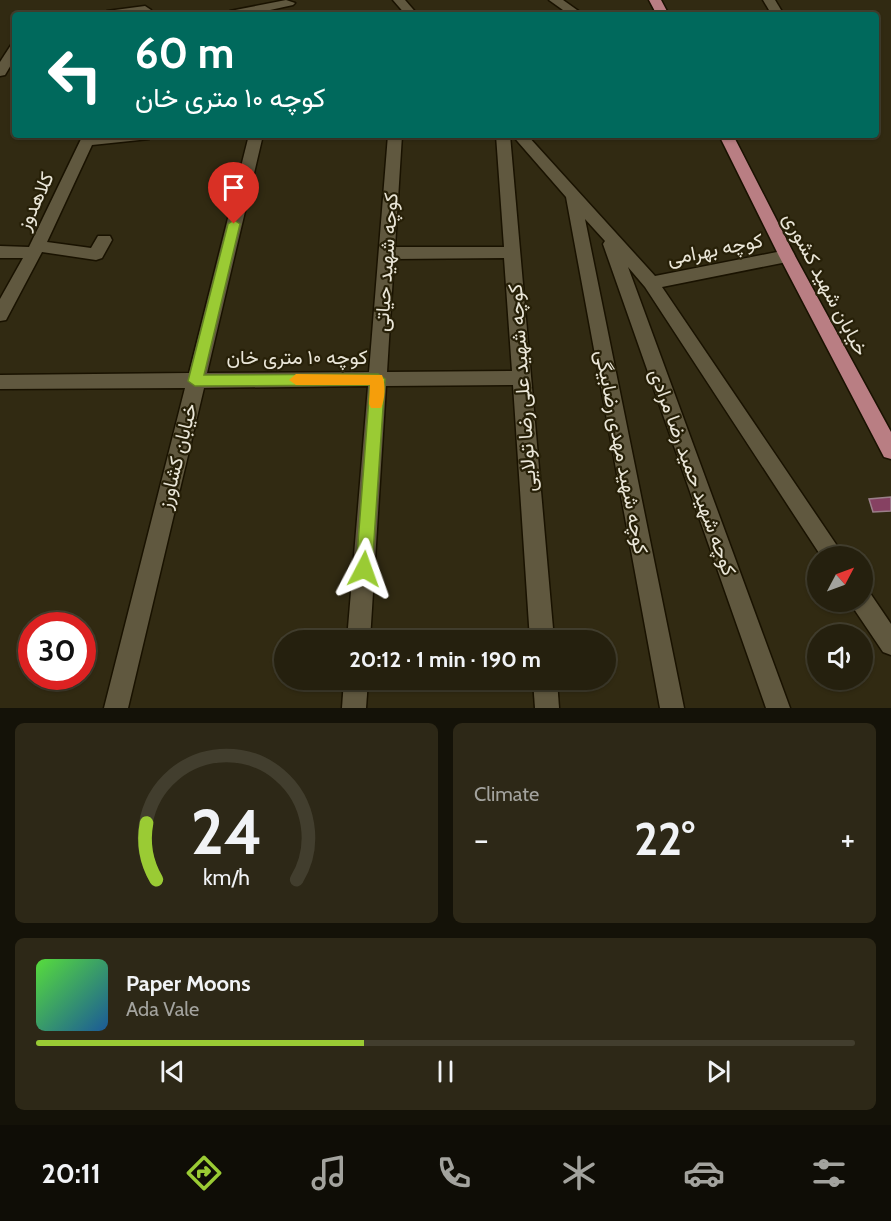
<!DOCTYPE html>
<html lang="en">
<head>
<meta charset="utf-8">
<style>
  :root { --surface:#25200e; --page:#2d2817; --text:#f1f3f6; --muted:#a3a39e; --line:#423e2e; --accent:#9acb34 }
  body { margin:0; font-family:Cabin,Vazirmatn,sans-serif; background:var(--page); color:var(--text); height:100vh; display:flex; flex-direction:column; font-size:22px; white-space:nowrap }
  * { box-sizing:border-box; margin:0 }
  p { font-size:20px; color:var(--muted) }
  .icon { flex:none; width:33px; height:33px; fill:none; stroke:currentColor; stroke-width:2; stroke-linecap:round; stroke-linejoin:round }
  .map { position:relative; height:708px; overflow:hidden }
  .sheet { display:flex; flex-direction:column; gap:15px; padding:15px; background:#141208; flex:1 }
  .sheet>* { flex:none }
  .top-card { position:absolute; left:12px; top:12px; width:867px; height:126px; border-radius:6px; box-shadow:0 2px 4px #0004,0 0 0 2px var(--line); background:#00695c; color:#fff; overflow:hidden }
  .needle { width:39px; rotate:49deg }
  .fabs { position:absolute; left:807px; top:546px; display:grid; gap:12px }
  .fabs a { display:grid; place-items:center; width:66px; height:66px; border-radius:50%; background:var(--surface); box-shadow:0 2px 4px #0004,0 0 0 2px var(--line); font-size:30px }
  .speed { position:absolute; left:18px; top:612px; display:flex; gap:12px; font-size:30px; font-weight:700; text-align:center }
  .speed>* { display:grid; place-content:center; width:78px; height:78px; border-radius:50%; background:var(--surface); box-shadow:0 2px 4px #0004,0 0 0 2px var(--line); line-height:1 }
  .speed .limit { border:9px solid #d22; background:#fff; color:#111 }
  .pin { position:absolute; display:grid; place-items:center; width:51px; height:51px; color:#fff; margin:-62px -26px; border-radius:50% 50% 50% 0; rotate:-45deg; box-shadow:0 0 6px #0007 }
  .pin .icon { rotate:45deg }
  .me { position:absolute; width:66px; margin:-33px; rotate:4deg; stroke-linejoin:round; filter:drop-shadow(0 0 4px #0008) }
  .turn { display:flex; align-items:center; gap:21px; height:126px; padding:0 24px; font-size:27px }
  .turn .icon { width:78px; height:78px; stroke-width:2.5 }
  .turn b { display:block; font-size:42px; line-height:51px }
  .big { font-size:45px; font-weight:700; line-height:1.1 }
  .sheet .widget { flex:1; display:flex; flex-direction:column; justify-content:center; gap:9px; min-width:0; padding:0 21px; border-radius:9px; background:var(--page) }
  .sheet .dial { align-items:center; gap:0 }
  .dial svg { height:156px; overflow:visible; fill:none; stroke:var(--line); stroke-width:7; stroke-linecap:round; text-anchor:middle }
  .dial text { fill:var(--text); stroke:none }
  .song { display:flex; align-items:center; gap:18px }
  .cover { width:72px; height:72px; border-radius:9px; background:linear-gradient(135deg,hsl(110 70% 55%),hsl(210 70% 35%)) }
  .played { height:6px; border-radius:3px; background:linear-gradient(90deg,var(--accent) 40%,var(--line) 40%) }
  .keys { display:flex; justify-content:space-around; direction:ltr }
  .heat { display:flex; justify-content:space-between; align-items:center; font-size:33px; direction:ltr }
  .sheet .tiles { flex:1; display:grid; gap:15px; grid-template-columns:1fr 1fr }
  .widget:last-child { grid-column:span 2 }
  .trip { position:absolute; left:274px; top:630px; width:342px; height:60px; border-radius:30px; background:var(--surface); box-shadow:0 2px 4px #0004,0 0 0 2px var(--line); font-weight:700; line-height:60px; text-align:center }
  .menu { display:flex; height:96px; justify-content:space-around; align-items:center; background:#0f0d06; color:var(--muted) }
  .menu .icon { width:42px; height:42px }
  .menu .selected { color:var(--accent) }
  .menu b { font-size:27px; color:var(--text) }
  .map>svg:first-child { display:block }
</style>
</head>
<body>
<div class="map">
<svg width="891" height="708" viewBox="0 0 891 708">
  <rect width="100%" height="100%" fill="#312a12"/>
  <!-- building -->
  <polygon fill="#864162" stroke="#9b7f8a" stroke-width="1.5" points="891,497 891,511 873,512 869,499"/>
  <g fill="none" stroke-linecap="round" stroke-linejoin="round">
    <!-- minor casing -->
    <g stroke="#191200" stroke-width="3">
      <g id="minor">
        <polygon points="286,0 295,3 293,5 247,15 224,15 230,11"/>
        <polygon points="393,0 405,0 418,15 406,15"/>
        <polygon points="549,0 563,0 584,15 570,15"/>
        <polygon points="763,0 775,0 784,15 772,15"/>
        <polygon points="145,6 151,10 149,13 101,15 107,11"/>
        <polygon points="15,44 15,58 5,75 0,76 0,62 11,45"/>
        <polygon points="83,135 156,135 149,139 92,145 47,242 91,248 98,236 110,236 112,240 102,258 96,260 42,252 6,320 0,321 0,299 23,258 0,258 0,246 29,247"/>
        <path d="M249 135H263L207 373 369 372 388 135H402L395 247H504L496 135H510L554 640H530L513 385 386 386 370 640H347L368 386 204 388 128 708H104L185 388 0 389V375L189 373ZM504 258 512 371 387 372 394 259Z"/>
        <polygon points="512,135 527,135 655,276 787,250 793,252 795,256 793,260 787,262 662,287 844,556 821,556 645,287 628,267 790,708 766,708 603,244 605,241 585,219 684,708 660,708 566,197"/>
        <polygon points="862,590 870,593 891,624 891,655 883,652 854,609 851,602 862,602"/>
        <polygon points="344,680 368,680 366,708 342,708"/>
        <polygon points="533,680 557,680 559,708 535,708"/>
      </g>
    </g>
    <!-- major casing -->
    <g stroke="#191200" stroke-width="3">
      <g id="major">
        <polygon points="649,0 661,0 669,15 657,15"/>
        <polygon points="719,135 733,135 795,256 891,432 891,459 884,457 779,256"/>
      </g>
    </g>
    <!-- minor -->
    <use href="#minor" fill="#60583f" fill-rule="evenodd"/>
    <!-- major -->
    <use href="#major" fill="#b97e83" fill-rule="evenodd"/>
  </g>
  <!-- route -->
  <polygon fill="#9acb34" stroke="#648422" stroke-width="1.5" points="234,220 240,224 204,375 378,374 385,379 372,569 370,575 364,577 358,575 356,569 370,385 195,386 188,381 228,224"/>
  <!-- slow -->
  <path fill="#f59e0b" d="M296 374 382 375C386 384 385 400 381 408H371L369 404 370 385H296L289 380Z"/>
  <g text-anchor="middle" stroke-width="4.5" stroke-linejoin="round" paint-order="stroke">
    <!-- street labels -->
    <g font-size="20" fill="#eae6d8" stroke="#272008">
      <text transform="translate(35 201) rotate(-65)" y="7">کلاهدوز</text>
      <text transform="translate(715 249) rotate(-11)" y="7">کوچه بهرامی</text>
      <text transform="translate(386 262) rotate(-86)" y="7">کوچه شهید حیاتی</text>
      <text transform="translate(826 284) rotate(62)" y="7">خیابان شهید کشوری</text>
      <text x="297" y="364">کوچه ۱۰ متری خان</text>
      <text transform="translate(522 388) rotate(-94)" y="7">کوچه شهید علی رضا تولایی</text>
      <text transform="translate(622 452) rotate(79)" y="7">کوچه شهید مهدی رضابیگی</text>
      <text transform="translate(177 456) rotate(-76)" y="7">خیابان کشاورز</text>
      <text transform="translate(693 472) rotate(70)" y="7">کوچه شهید حمید رضا مرادی</text>
    </g>
  </g>
</svg>
<div class="fabs">
<a><svg class="needle" viewBox="-14 -14 28 28"><path d="M0-13l5 13h-10z" fill="#e53935"/><path d="M0 13l5-13h-10z" fill="#a3a39e"/></svg></a>
<a><svg class="icon" aria-label="sound" viewBox="0 0 24 24"><path d="M4 9h4l5-4v14l-5-4H4zM17 9q2 3 0 6"/></svg></a>
</div>
<div class="speed"><div class="limit">30</div></div>
<div class="pin" style="left:234px;top:224px;background:#d93025"><svg class="icon" aria-label="arrive" viewBox="0 0 24 24"><path d="M6 21V4h12l-3 4 3 4H6"/></svg></div>
<svg class="me" style="left:364px;top:569px" viewBox="-20 -20 40 40"><path d="M0-17L14 15 0 8-14 15z" fill="#9acb34" stroke="#fff" stroke-width="4"/></svg>
<div class="trip">20:12 · 1 min · 190 m</div>
<div class="top-card">
<div class="turn"><svg class="icon" aria-label="left" viewBox="0 0 24 24"><path d="M17 20v-9H6M10 6l-5 5 5 5"/></svg><div><b>60 m</b>کوچه ۱۰ متری خان</div></div>
</div>
</div>
<section class="sheet">
<div class="tiles">
<div class="widget dial"><svg viewBox="0 0 100 80">
<path d="M14 69A42 42 0 1 1 86 69"/>
<path d="M14 69A42 42 0 0 1 9 40" stroke="#9acb34"/>
<text x="50" y="56" font-size="32" font-weight="700">24</text>
<text x="50" y="72" font-size="11">km/h</text>
</svg></div>
<div class="widget"><p>Climate</p>
<div class="heat"><a>−</a><b class="big">22°</b><a>+</a></div>
</div>
<div class="widget">
<div class="song"><i class="cover"></i><div><b>Paper Moons</b><p>Ada Vale</p></div></div>
<div class="played"></div>
<div class="keys"><svg class="icon" aria-label="previous" viewBox="0 0 24 24"><path d="M18 5L8 12l10 7zM5 5v14"/></svg><svg class="icon" aria-label="pause" viewBox="0 0 24 24"><path d="M8 5v14M16 5v14"/></svg><svg class="icon" aria-label="next" viewBox="0 0 24 24"><path d="M6 5l10 7-10 7zM19 5v14"/></svg></div>
</div>
</div>
</section>
<nav class="menu">
<b>20:11</b>
<svg class="icon selected" aria-label="directions" viewBox="0 0 24 24"><path d="M12 3l9 9-9 9-9-9zM9 14v-3h6M13 9l2 2-2 2"/></svg>
<svg class="icon" aria-label="music" viewBox="0 0 24 24"><path d="M9 18V5l10-2v13"/><circle cx="6" cy="18" r="3"/><circle cx="16" cy="16" r="3"/></svg>
<svg class="icon" aria-label="phone" viewBox="0 0 24 24"><path d="M5 4h4l2 5-3 2q2 4 5 5l2-3 5 2v4C11 20 4 13 5 4z"/></svg>
<svg class="icon" aria-label="climate" viewBox="0 0 24 24"><path d="M12 3v18M4 7l16 10M4 17L20 7"/></svg>
<svg class="icon" aria-label="car" viewBox="0 0 24 24"><path d="M5 17H2v-5l4-1 3-4h7l3 4 3 1v5h-3M9 17h6M6 11h13"/><circle cx="7" cy="17" r="2"/><circle cx="17" cy="17" r="2"/></svg>
<svg class="icon" aria-label="filters" viewBox="0 0 24 24"><path d="M4 7h16M4 17h16"/><circle cx="9" cy="7" r="2"/><circle cx="15" cy="17" r="2"/></svg>
</nav>
</body>
</html>
